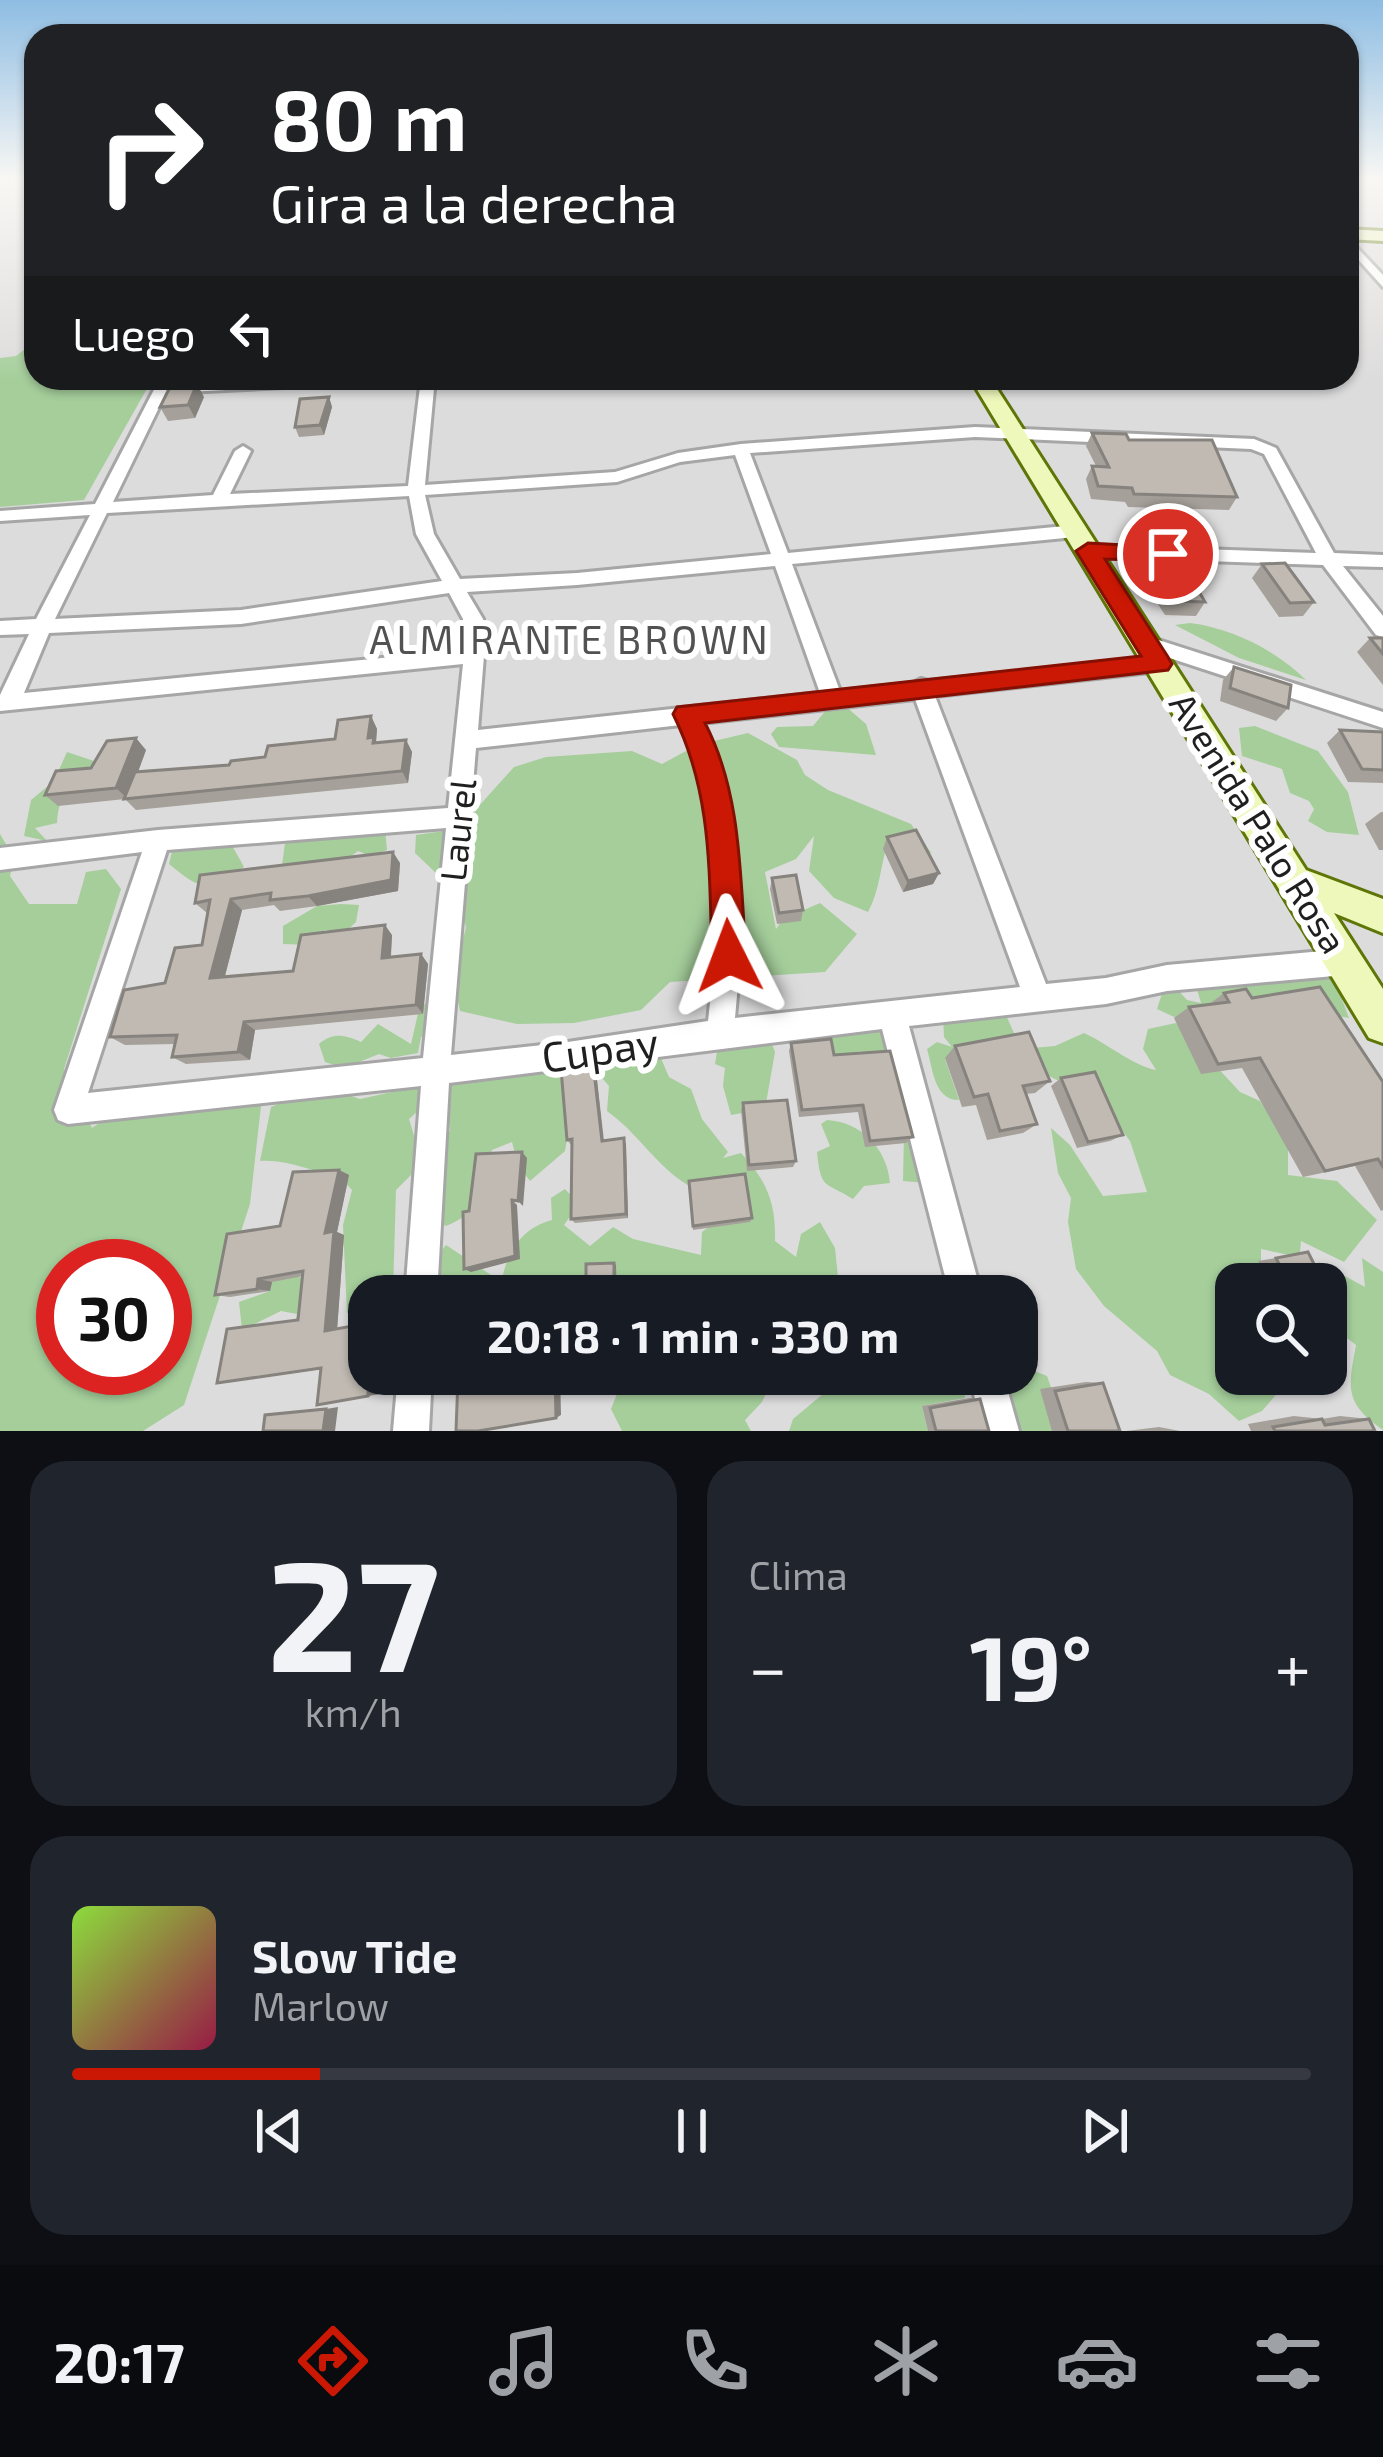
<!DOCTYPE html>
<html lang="es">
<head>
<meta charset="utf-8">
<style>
  :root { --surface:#171b24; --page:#20242c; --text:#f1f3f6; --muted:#9ea1a6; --line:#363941; --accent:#cb1804 }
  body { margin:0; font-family:"Exo 2",sans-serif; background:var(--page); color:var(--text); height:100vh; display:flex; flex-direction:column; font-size:45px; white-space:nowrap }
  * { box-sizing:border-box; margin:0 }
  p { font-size:39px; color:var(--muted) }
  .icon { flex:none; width:66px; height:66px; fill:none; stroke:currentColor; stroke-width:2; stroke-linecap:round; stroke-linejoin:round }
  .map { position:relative; height:1431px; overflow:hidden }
  .panel { display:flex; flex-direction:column; gap:30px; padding:30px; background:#0d0f14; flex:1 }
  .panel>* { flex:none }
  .top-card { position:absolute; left:24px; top:24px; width:1335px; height:366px; border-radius:36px; box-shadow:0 3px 9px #0004; background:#202124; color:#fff; overflow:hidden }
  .fabs { position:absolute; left:1215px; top:1263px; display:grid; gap:24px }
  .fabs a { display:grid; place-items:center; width:132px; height:132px; border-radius:24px; background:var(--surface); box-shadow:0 3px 9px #0004; font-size:60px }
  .speed { position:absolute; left:36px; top:1239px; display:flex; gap:24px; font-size:60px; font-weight:700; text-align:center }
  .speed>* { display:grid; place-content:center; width:156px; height:156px; border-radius:50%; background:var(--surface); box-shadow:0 3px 9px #0004; line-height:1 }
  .speed .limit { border:18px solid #d22; background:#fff; color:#111 }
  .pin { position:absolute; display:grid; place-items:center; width:102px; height:102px; color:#fff; margin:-51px; border:6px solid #fff; border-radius:50%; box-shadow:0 3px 12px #0007 }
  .me { position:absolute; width:132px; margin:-66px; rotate:357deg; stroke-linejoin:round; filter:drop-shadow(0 0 9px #0008) }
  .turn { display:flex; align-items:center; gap:42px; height:252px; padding:0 48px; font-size:54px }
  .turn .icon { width:156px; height:156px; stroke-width:2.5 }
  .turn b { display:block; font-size:84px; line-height:102px }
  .then { display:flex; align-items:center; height:114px; padding:0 48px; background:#0003; gap:24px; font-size:45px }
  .big { font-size:90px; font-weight:700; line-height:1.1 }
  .panel .widget { flex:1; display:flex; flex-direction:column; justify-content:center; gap:18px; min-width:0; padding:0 42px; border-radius:36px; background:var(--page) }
  .panel .dial { align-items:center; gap:0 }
  .dial b { font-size:156px; line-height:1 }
  .song { display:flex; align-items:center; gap:36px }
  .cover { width:144px; height:144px; border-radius:18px; background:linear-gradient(135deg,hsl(90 70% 55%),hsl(340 70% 35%)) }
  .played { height:12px; border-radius:6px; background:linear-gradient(90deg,var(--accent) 20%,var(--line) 20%) }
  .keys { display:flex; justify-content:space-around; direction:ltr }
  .heat { display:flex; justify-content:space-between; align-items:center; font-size:66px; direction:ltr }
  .panel .tiles { flex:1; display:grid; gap:30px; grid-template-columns:1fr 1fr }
  .widget:last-child { grid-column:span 2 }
  .trip { position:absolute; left:348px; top:1275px; width:690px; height:120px; border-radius:36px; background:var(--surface); box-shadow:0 3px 9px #0004; font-weight:700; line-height:120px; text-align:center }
  .menu { display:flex; height:192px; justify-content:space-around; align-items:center; background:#090b0e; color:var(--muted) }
  .menu .icon { width:84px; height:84px }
  .menu .current { color:var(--accent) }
  .menu b { font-size:54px; color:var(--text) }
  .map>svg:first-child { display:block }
</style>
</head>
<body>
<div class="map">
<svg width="1383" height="1431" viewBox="0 0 1383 1431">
  <rect width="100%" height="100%" fill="#f0ede6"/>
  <!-- residential -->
  <path fill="#dddcdc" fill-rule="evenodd" d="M0 180H36V378H1347V180H1383V1431H0ZM63 1266H165V1368H63ZM1236 1284H1326V1374H1236ZM369 1296H1017V1374H369Z"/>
  <!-- forest -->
  <g fill="#a5ce9b" fill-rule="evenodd">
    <polygon points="36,340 36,378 153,378 84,500 0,507 0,358 16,356"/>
    <path d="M1190 623C1232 628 1277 651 1306 680L1239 658 1175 625Z"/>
    <polygon points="836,698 866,724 876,755 779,747 771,734 777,727 813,726"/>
    <polygon points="1255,726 1318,751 1348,792 1359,835 1327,832 1308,821 1314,809 1309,801 1290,793 1282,769 1242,756 1239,728"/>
    <path d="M748 733 797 760 805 775 828 790 911 824 932 854 917 845 888 842C880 867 880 890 868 912L834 898 809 871 814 836 796 859 765 872 776 929 783 919 820 903 857 934 825 972 670 982 641 1010 574 1023 517 1024 460 1011 453 976 466 928 460 896 415 853 416 835 458 829 514 767 546 757 632 751 662 764 697 745Z"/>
    <path d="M67 752 100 763C73 779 59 790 57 823L35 828 47 841 24 836 31 800 54 781Z"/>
    <polygon points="385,829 387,850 370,856 358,851 337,867 280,881 286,835"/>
    <path d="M0 834 14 858 10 876 29 904H77L86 872 106 869 121 889 64 1069 92 1128 153 1085 176 1108 217 1093 261 1106 250 1204 184 1405 143 1431H0ZM63 1266H165V1368H63Z"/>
    <path d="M229 840 244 867C206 893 202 891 169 864L173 848Z"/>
    <polygon points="341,904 359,905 356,922 344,933 325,930 310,945 283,944 283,926 317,906"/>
    <polygon points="1329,965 1349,1018 1220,996 1187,1023 1157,1009 1167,978 1187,1000 1201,1003 1194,979"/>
    <path d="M429 1000 440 1011 439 1031 421 1037 418 1053 391 1058 379 1054 344 1068 325 1062 319 1044C333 1032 345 1035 361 1042L378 1024 411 1044 419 1009Z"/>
    <path d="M1001 1004 1022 1051 945 1059 959 1100C934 1100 933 1069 927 1049L937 1042 952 1047 944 1037 943 1016Z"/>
    <polygon points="716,1017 767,1031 775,1052 765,1109 731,1115 723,1086 725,1068 715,1064 720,1033 699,1022"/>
    <polygon points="895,1017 927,1183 903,1181 904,1133 885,1066 860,1051 841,1069 817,1061 796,1026"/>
    <path d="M1176 1023 1240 1092 1260 1101 1288 1142V1175L1337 1181 1377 1220 1344 1262 1301 1241 1299 1265 1289 1255 1261 1249V1284H1236V1374H1270L1281 1389 1262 1411 1239 1421 1209 1394 1170 1375 1157 1351 1104 1306 1076 1269 1068 1222 1071 1198 1058 1173 1051 1128 1070 1145 1103 1196 1147 1192 1130 1141 1104 1106 1105 1090 1071 1087 1035 1069 1032 1048 1055 1046 1084 1033C1108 1044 1132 1065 1156 1070L1143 1049 1148 1029Z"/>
    <path d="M654 1042 669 1077 691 1089 702 1119 728 1152 723 1158 741 1153C767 1181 776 1203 775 1241L796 1257 801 1234 820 1222 835 1248 840 1296H614L590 1268 570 1296 501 1285C506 1254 519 1229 552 1220L551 1198 565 1189 579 1204 564 1225 590 1246 613 1227 633 1239 701 1255 702 1232 722 1217 696 1185 689 1186C654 1164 639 1134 607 1111L609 1086 596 1071 573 1104 565 1151 530 1181 518 1165 512 1142 492 1150C482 1187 485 1210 446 1226L412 1207V1174L396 1190 393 1292 369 1296V1313H347L343 1225 352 1190 339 1176C312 1172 287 1159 260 1161L271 1107 321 1086 360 1099 415 1087 435 1096 409 1119 418 1149 414 1167 432 1135 450 1131 447 1099 436 1079H491L520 1060Z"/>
    <path d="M827 1120C861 1122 887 1148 890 1183L864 1186 853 1199C824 1181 821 1190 817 1152L830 1146 821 1124Z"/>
    <polygon points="446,1245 494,1277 495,1296 444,1296 431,1285 434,1260"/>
    <path d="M1362 1258 1383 1272V1430C1344 1403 1348 1388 1356 1345L1326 1322V1284H1312L1319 1262 1365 1287Z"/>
    <polygon points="272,1260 310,1283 312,1299 293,1332 297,1314 281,1311 242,1330 239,1302 270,1291"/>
    <polygon points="1017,1364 1047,1376 1061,1416 1060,1431 1009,1431 997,1374 1017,1374"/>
    <polygon points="625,1374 775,1374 762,1402 745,1420 751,1431 622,1431 611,1409"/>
    <polygon points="847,1374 949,1374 963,1377 965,1398 922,1406 928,1431 789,1431 793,1419"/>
  </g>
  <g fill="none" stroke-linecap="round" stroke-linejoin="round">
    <!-- street casing -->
    <g stroke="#a6a6a6" stroke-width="6">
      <g id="street">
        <polygon points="1347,237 1383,275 1383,287 1347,247"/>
        <path d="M160 378H174L170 387 316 378H394L387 382 166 393 113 502 213 495 235 451 243 446 251 451 230 494 408 486 421 378H435L425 485 615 472 678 453 741 444 975 427 1254 439 1276 448 1334 553 1383 555V567L1343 566 1383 616V637L1376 635 1323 565 1088 557 1079 551 1088 545 1316 553 1264 454 1251 449 975 437 750 453 788 553 1075 525 1084 531 1075 537 792 564 840 691 913 683 921 679 928 681 1159 657 1166 659 1169 664 1159 671 935 696 1046 984 1106 978 1167 965 1345 949 1354 953 1358 962 1354 971 1345 975 1167 991 1106 1004 909 1026 982 1296H950L882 1029 449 1083 437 1296H405L421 1086 68 1124 58 1120 54 1110 142 852 0 870V848L158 830 448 808 463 664 0 711V695L29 634 0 635V621L36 619 90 515 0 521V511L95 504ZM735 455 771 554 577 573 460 579 434 534 425 495 617 482 680 462ZM409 496 416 534 442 581 241 610 55 619 107 513ZM775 566 820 693 478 730 484 656 483 619 467 592 577 585ZM449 593 463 619 464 650 24 693 49 633 241 624ZM915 699 1020 987 735 1018C745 917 743 816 701 723ZM681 725C721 819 720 921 708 1021L561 1043 451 1055 476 748ZM446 828 423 1058 88 1093 167 850Z"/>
        <polygon points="1146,636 1383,712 1383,728 1139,648 1136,643 1139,638"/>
        <polygon points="398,1374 432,1374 429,1431 393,1431"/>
        <polygon points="969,1374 1003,1374 1019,1431 983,1431"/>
      </g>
    </g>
    <!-- secondary casing -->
    <g stroke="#5e7507" stroke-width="6">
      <g id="secondary">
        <polygon points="1347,229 1383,231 1383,241 1347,239"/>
        <polygon points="970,378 990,378 1306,870 1383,899 1383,933 1334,913 1383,989 1383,1043 1369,1038"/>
      </g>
    </g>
    <!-- street -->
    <use href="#street" fill="#fff" fill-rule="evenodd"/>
    <!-- secondary -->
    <use href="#secondary" fill="#eff8bb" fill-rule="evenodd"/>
  </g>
  <!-- wall -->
  <g fill="#a5a099">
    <polygon points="204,397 195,418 168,421 160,407"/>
    <polygon points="329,397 332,407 324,435 299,437 295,427"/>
    <polygon points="1092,433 1129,440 1237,497 1229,510 1128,507 1125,502 1091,499 1086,479 1092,466 1096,466 1086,446"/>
    <polygon points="1156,550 1205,602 1196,616 1165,615 1150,592 1157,580 1148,564"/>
    <polygon points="1262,564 1314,602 1303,616 1279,617 1252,578"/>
    <polygon points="1370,638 1383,638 1383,685 1357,652"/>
    <polygon points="1234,667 1288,708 1276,721 1220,701 1223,680"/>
    <polygon points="371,716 377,729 376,743 406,740 412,752 408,783 136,810 125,799 58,806 45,795 91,768 146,750 138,772 229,765 335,739"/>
    <polygon points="1340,730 1383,732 1383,783 1348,782 1327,743"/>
    <polygon points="1381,812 1383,812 1383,850 1379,850 1365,824"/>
    <polygon points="887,837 939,873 933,884 903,892 883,849"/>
    <polygon points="400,863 398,891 317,906 280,911 274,905 242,910 225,976 293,971 392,935 391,957 421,954 428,964 423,1014 255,1030 250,1060 186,1064 172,1057 175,1044 125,1045 110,1037 202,945 207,913 195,903"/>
    <polygon points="772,878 803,910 801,921 777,924 770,889"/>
    <polygon points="1224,993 1252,998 1383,1082 1383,1210 1381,1211 1355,1166 1303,1177 1242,1068 1201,1074 1174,1018 1189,1007 1208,1005"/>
    <polygon points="791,1043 834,1055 913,1137 906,1143 865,1147 858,1112 799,1117 789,1051"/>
    <polygon points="955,1046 1050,1081 1035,1093 1026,1094 1037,1124 1023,1133 987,1140 976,1105 962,1107 945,1058"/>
    <polygon points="593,1063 596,1071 604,1140 624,1138 626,1145 628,1218 575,1223 571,1219 572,1146 567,1140"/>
    <polygon points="1061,1078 1123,1135 1110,1141 1077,1148 1051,1086"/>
    <polygon points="743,1103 796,1161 793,1167 747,1171 741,1110"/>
    <polygon points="339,1170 349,1175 337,1232 344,1235 337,1329 369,1374 380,1374 379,1394 317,1405 321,1369 217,1383 298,1320 303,1276 272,1282 270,1291 230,1297 215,1295 280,1226"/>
    <polygon points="689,1181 752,1218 750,1222 693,1230"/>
    <polygon points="1289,1256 1324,1284 1269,1284 1258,1261"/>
    <polygon points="1086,1382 1103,1383 1120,1431 1052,1431 1040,1389"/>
    <polygon points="970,1398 980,1399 989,1431 928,1431 922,1406"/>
    <polygon points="1294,1416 1322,1419 1340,1416 1369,1419 1375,1431 1251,1431 1248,1424"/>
    <polygon points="1159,1427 1180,1431 1126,1431"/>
  </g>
  <!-- shaded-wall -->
  <g fill="#86827d">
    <polygon points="197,384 204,397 195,418 188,405"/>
    <polygon points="329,397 332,407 324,435 320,425"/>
    <polygon points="371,716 377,729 376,741 380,749 368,738"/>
    <polygon points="136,738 146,750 128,799 116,788"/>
    <polygon points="406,740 412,752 408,783 402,771"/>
    <polygon points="393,852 400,863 398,891 317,906 308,896"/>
    <polygon points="939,873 933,884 903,892 908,881"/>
    <polygon points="231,899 242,910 222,987 210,978"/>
    <polygon points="385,925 392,935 390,968 382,958"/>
    <polygon points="421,954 428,964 423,1014 416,1005"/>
    <polygon points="244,1022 255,1030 250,1060 238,1052"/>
    <polygon points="593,1063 596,1071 604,1147 602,1141"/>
    <polygon points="624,1138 626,1145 628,1218 626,1214"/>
    <polygon points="522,1152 527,1158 523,1206 518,1201"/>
    <polygon points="339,1170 349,1175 337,1232 344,1235 337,1331 325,1331 325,1233"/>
    <polygon points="512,1200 517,1205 520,1259 471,1272 464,1269"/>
    <polygon points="614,1263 616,1265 617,1296 614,1296"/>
    <polygon points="258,1279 272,1282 270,1291 257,1289"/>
    <polygon points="370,1374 380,1374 379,1394 368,1396"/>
    <polygon points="555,1374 560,1374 561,1415 556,1418"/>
    <polygon points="338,1407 335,1431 323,1431 326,1409"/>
  </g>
  <!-- building -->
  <g fill="#c0bab2" stroke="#86827d" stroke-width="3">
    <polygon points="197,384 188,405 160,407 171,385"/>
    <polygon points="329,397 320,425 295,427 300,399"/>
    <polygon points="1092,433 1126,434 1129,440 1212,440 1237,497 1134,494 1132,488 1098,486 1092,466 1109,467"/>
    <polygon points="1156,550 1175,550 1205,602 1174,601 1159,578 1172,578"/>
    <polygon points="1285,563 1314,602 1290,603 1262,564"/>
    <polygon points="1370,638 1383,638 1383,654"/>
    <polygon points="1234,667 1291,685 1288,708 1230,688"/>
    <polygon points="371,716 368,738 374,737 373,743 406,740 402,771 124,799 135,772 229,765 231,761 265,757 268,746 335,739 338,720"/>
    <polygon points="1340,730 1383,732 1383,770 1362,769"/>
    <polygon points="136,738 116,788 45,795 56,771 91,768 107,741"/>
    <polygon points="916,830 939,873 908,881 887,837"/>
    <polygon points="393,852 391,880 308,896 270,900 271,893 231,899 210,978 293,971 301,935 385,925 382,958 421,954 416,1005 244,1022 238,1052 172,1057 177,1035 110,1037 124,990 165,983 175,948 202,945 210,900 195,903 200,875"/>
    <polygon points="796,875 803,910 779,913 772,878"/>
    <polygon points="1320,987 1383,1082 1383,1167 1378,1159 1325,1171 1260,1058 1218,1064 1189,1007 1229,1002 1224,993 1246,989 1252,998"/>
    <polygon points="1029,1032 1050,1081 1023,1086 1037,1124 1000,1131 988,1094 974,1097 955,1046"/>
    <polygon points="831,1039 834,1055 890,1051 913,1137 870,1141 863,1105 802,1110 791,1043"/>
    <polygon points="593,1063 602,1141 624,1138 626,1214 571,1219 572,1139 567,1140 561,1069"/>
    <polygon points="1095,1072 1123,1135 1088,1142 1061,1078"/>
    <polygon points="787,1100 796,1161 749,1165 743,1103"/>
    <polygon points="522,1152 518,1201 512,1200 515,1256 464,1269 463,1212 469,1211 476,1154"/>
    <polygon points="339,1170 325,1233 334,1231 325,1331 369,1323 368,1396 317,1405 321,1368 217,1383 227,1329 298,1320 303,1271 258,1279 257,1289 215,1295 227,1234 280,1226 293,1172"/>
    <polygon points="745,1174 752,1218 693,1226 689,1181"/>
    <polygon points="1308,1252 1324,1284 1289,1284 1276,1258"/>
    <polygon points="614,1263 614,1296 586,1296 586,1264"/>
    <polygon points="1326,1350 1337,1376 1319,1378 1317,1374 1326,1374"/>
    <polygon points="480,1374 555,1374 556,1418 478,1431 456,1431 458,1378"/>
    <polygon points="1103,1383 1120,1431 1068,1431 1055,1391"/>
    <polygon points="980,1399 989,1431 936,1431 930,1408"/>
    <polygon points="326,1409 323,1431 263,1431 265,1415"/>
    <polygon points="1322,1419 1325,1425 1369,1419 1375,1431 1275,1431 1273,1427"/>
  </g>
  <!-- sky -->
  <linearGradient id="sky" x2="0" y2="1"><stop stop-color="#8ebde3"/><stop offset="0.47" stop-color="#f8f7f4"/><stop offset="1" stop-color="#f8f7f4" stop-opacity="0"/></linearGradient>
  <rect width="1383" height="381" fill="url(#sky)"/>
  <!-- route -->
  <path fill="#cb1804" stroke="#841003" stroke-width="3" d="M1088 543 1176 548V559L1168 561 1105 559 1168 657 1172 664 1168 670 705 723C742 794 740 878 746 956L741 968 729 972 717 968 712 956C709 871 712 792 673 714L677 707 1141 656 1076 551Z"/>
  <g text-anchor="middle" stroke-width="12" stroke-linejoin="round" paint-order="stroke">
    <!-- street labels -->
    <g font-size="36" fill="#1f1f1f" stroke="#fff">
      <text transform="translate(1258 823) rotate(58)" y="13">Avenida Palo Rosa</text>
      <text transform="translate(458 830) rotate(-84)" y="13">Laurel</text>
    </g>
    <!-- neighbourhood labels -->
    <g font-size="39" letter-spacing="3" fill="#525252" stroke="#fff">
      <text x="570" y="654">ALMIRANTE BROWN</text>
    </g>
    <!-- near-street labels -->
    <g font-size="42" fill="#1f1f1f" stroke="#fff">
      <text transform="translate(600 1050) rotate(-8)" y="15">Cupay</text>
    </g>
  </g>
</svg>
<div class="fabs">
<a><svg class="icon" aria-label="search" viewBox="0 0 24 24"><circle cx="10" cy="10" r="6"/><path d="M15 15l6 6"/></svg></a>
</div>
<div class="speed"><div class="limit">30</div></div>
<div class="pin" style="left:1168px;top:554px;background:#d93025"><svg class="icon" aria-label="arrive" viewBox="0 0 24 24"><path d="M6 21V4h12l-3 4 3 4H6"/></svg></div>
<svg class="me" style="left:729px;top:956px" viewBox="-20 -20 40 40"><path d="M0-17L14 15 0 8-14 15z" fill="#cb1804" stroke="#fff" stroke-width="4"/></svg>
<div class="trip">20:18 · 1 min · 330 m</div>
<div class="top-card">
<div class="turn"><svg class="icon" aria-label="right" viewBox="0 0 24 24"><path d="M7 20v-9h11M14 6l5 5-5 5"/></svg><div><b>80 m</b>Gira a la derecha</div></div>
<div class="then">Luego<svg class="icon" aria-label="left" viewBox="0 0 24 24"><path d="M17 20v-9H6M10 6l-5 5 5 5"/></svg></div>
</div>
</div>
<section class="panel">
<div class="tiles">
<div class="widget dial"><b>27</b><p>km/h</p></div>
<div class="widget"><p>Clima</p>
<div class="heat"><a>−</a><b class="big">19°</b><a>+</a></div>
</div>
<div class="widget">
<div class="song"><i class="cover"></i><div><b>Slow Tide</b><p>Marlow</p></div></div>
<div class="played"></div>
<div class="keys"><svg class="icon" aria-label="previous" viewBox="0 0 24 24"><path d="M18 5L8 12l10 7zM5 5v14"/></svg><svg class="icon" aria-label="pause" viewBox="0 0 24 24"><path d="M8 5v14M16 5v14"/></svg><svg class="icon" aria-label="next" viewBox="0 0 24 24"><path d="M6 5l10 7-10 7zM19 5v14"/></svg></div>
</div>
</div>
</section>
<nav class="menu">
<b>20:17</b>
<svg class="icon current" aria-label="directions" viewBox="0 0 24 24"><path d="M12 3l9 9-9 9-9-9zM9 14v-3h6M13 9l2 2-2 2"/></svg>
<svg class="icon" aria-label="music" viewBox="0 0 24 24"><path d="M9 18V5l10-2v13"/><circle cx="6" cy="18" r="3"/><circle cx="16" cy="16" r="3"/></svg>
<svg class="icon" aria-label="phone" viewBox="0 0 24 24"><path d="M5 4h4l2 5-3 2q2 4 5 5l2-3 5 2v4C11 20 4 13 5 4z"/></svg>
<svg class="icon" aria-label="climate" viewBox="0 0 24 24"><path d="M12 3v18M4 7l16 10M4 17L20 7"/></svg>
<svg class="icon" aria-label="car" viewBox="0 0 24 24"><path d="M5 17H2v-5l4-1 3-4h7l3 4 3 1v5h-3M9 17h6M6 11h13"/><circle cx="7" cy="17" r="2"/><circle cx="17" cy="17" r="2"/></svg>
<svg class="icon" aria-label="filters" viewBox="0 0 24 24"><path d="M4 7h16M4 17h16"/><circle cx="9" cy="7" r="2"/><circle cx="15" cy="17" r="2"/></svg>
</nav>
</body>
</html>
